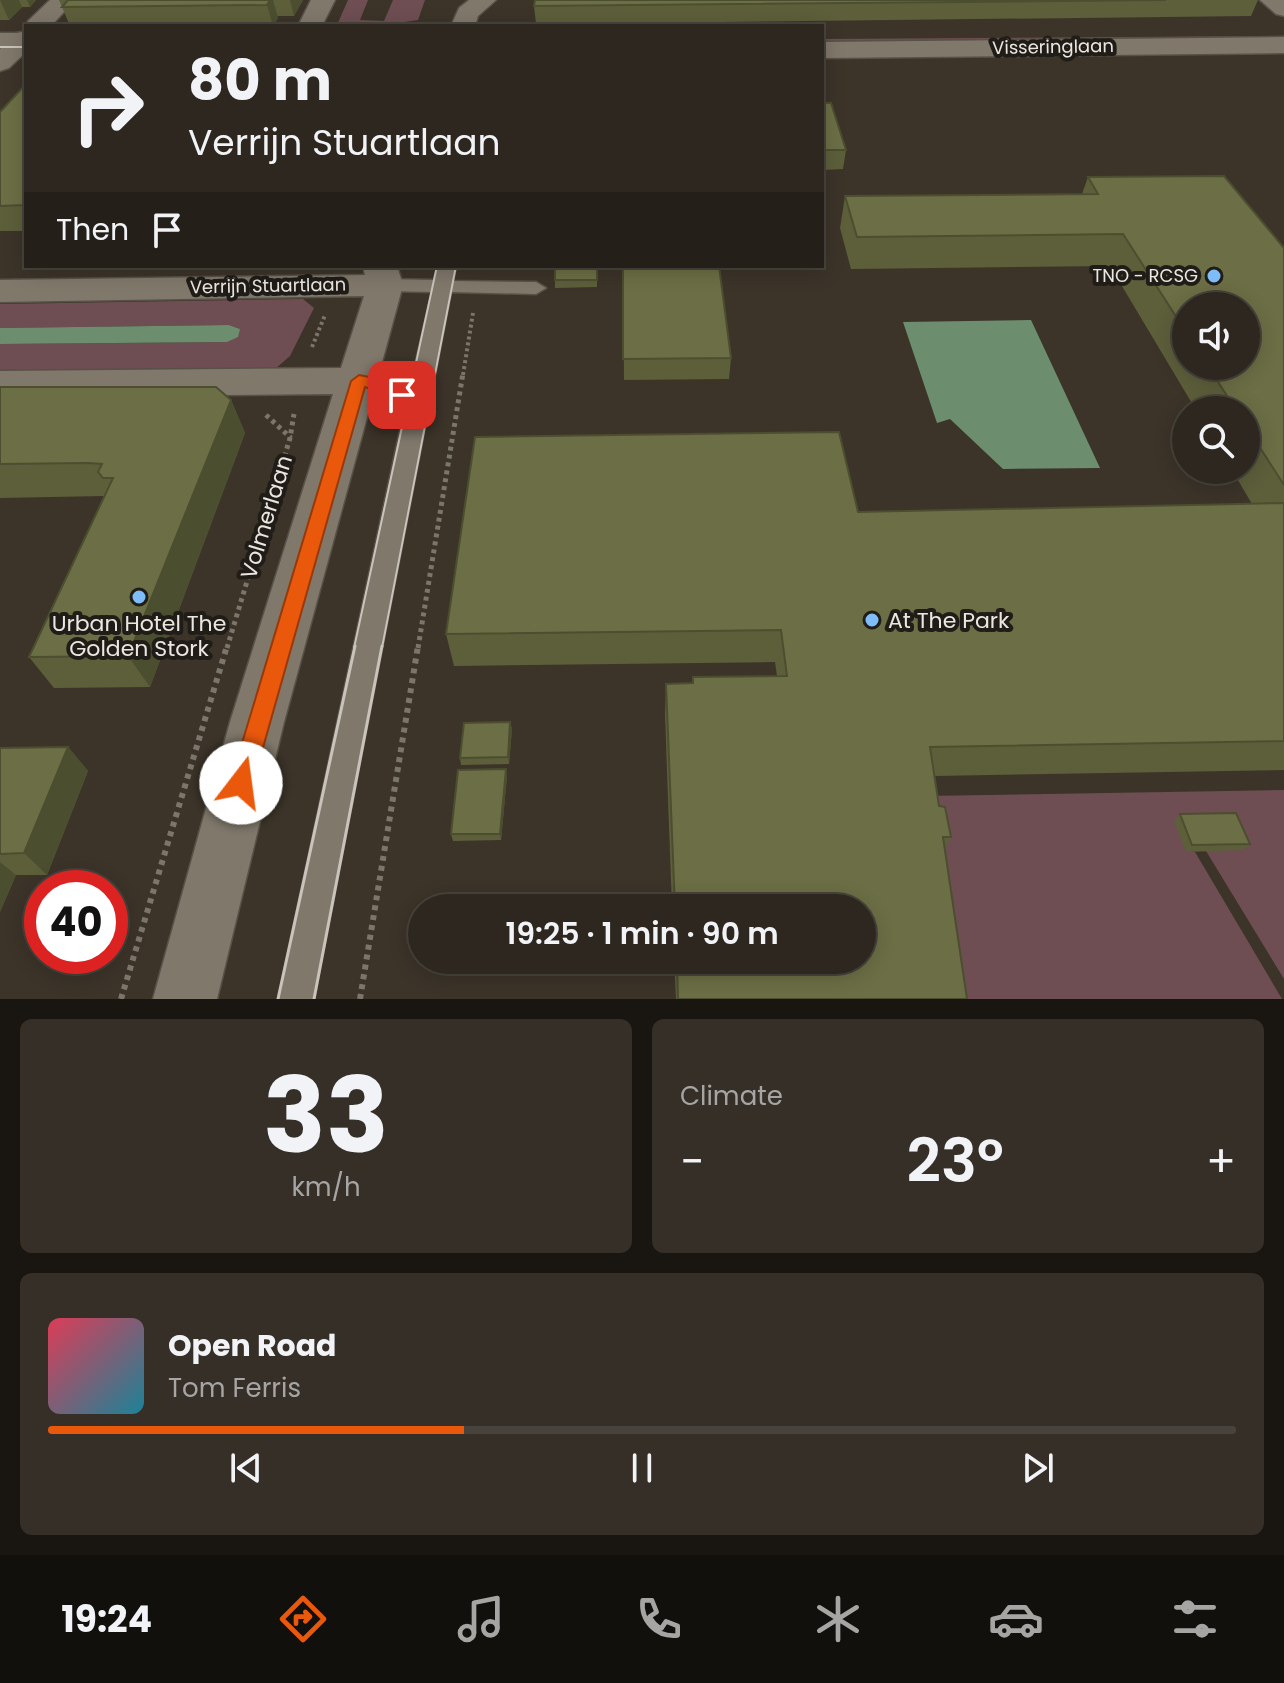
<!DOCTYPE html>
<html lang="en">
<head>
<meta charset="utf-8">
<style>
  :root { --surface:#2d271f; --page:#352f28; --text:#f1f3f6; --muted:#a7a5a4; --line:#48443d; --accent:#ea580c }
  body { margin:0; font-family:Poppins,sans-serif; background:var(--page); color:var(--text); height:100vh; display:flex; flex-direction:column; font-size:30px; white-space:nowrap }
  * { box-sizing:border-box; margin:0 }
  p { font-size:26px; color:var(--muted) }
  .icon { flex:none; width:44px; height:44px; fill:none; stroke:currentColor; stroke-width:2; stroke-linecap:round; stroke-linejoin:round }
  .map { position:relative; height:999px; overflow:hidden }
  .details { display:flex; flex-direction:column; gap:20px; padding:20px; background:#191511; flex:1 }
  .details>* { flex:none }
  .guide { position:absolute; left:24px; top:24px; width:800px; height:244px; border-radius:0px; box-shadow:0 4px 20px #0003,0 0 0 2px var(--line); background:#2d271f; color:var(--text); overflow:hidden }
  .buttons { position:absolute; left:1172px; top:292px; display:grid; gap:16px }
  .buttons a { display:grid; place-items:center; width:88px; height:88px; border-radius:50%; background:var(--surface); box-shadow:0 4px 20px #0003,0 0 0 2px var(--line); font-size:40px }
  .speed { position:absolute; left:24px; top:870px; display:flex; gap:16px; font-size:40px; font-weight:700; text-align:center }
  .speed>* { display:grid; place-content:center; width:104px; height:104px; border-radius:50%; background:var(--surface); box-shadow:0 4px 20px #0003,0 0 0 2px var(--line); line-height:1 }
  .speed .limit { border:12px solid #d22; background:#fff; color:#111 }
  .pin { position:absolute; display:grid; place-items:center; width:68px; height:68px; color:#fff; margin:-34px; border-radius:16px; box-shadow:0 4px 12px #0006 }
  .me { position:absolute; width:88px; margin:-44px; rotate:15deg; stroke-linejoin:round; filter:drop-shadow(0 0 6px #0008) }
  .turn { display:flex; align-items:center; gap:28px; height:168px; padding:0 32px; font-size:36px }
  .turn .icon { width:104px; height:104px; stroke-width:2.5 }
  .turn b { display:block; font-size:56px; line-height:68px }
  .then { display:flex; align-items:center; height:76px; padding:0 32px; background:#0003; gap:16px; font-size:30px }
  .big { font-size:60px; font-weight:600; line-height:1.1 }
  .details .card { flex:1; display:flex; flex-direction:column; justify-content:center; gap:12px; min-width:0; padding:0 28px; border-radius:12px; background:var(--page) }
  .details .dial { align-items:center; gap:0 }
  .dial b { font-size:104px; line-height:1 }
  .song { display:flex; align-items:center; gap:24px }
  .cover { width:96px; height:96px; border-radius:12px; background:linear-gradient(135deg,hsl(350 70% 55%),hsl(190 70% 35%)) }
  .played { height:8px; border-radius:4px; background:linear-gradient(90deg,var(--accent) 35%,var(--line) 35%) }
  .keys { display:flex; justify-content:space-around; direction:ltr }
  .heat { display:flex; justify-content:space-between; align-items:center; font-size:44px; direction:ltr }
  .details .tiles { flex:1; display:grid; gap:20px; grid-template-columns:1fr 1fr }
  .card:last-child { grid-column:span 2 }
  .trip { position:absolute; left:408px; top:894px; width:468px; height:80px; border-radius:40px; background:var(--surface); box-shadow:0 4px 20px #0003,0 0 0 2px var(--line); font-weight:600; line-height:80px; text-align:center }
  .menu { display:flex; height:128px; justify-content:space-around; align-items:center; background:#12100c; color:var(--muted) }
  .menu .icon { width:56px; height:56px }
  .menu .selected { color:var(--accent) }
  .menu b { font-size:36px; color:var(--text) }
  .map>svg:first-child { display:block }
</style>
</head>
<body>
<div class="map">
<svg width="1284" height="999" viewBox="0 0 1284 999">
  <rect width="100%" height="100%" fill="#3c3429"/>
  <!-- green -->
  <g fill="#6e4e53">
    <polygon points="348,0 368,0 360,20 384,21 393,0 425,0 418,20 378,26 337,25"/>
    <polygon points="1280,36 1284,45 822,48 822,39"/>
    <polygon points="303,299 314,308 290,356 275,369 0,372 0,344 227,342 240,329 229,325 0,328 0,304"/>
    <polygon points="1284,790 1284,979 1206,851 1175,821 1186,851 1195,852 1282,999 954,999 925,796"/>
  </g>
  <!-- water -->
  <g fill="#6c8e6e">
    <polygon points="1031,320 1100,468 1003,469 950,419 937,423 903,322"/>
    <polygon points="229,325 240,329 238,337 227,342 0,344 0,328"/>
  </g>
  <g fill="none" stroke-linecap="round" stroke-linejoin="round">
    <!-- service casing -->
    <g stroke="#575147" stroke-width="3">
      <path id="service" d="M438 266H456L453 281 536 282 546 288 536 294 451 292 314 999H278L404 412 383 395 351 386 348 381 351 376C370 371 394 381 409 391L432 292 385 291 375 285 385 279 434 280Z"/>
    </g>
    <!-- minor casing -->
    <g stroke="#575147" stroke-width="3">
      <g id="minor">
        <polygon points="50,0 75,0 51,26 26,28 28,21"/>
        <polygon points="311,0 335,0 322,26 298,26"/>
        <polygon points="469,0 496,0 478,16 475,26 451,26 459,8"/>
        <polygon points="26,31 26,52 9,68 0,71 0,49 17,33"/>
      </g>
    </g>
    <!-- tertiary casing -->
    <g stroke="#575147" stroke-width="3">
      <g id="tertiary">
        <polygon points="1260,0 1284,0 1284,16 1276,14"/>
        <rect x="0" y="33" width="26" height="14"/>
        <polygon points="1284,37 1284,53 822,58 822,42"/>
        <polygon points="363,266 397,266 403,285 284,722 217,999 153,999 230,722 333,394 0,397 0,371 341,368 364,296 0,302 0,280 365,275"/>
      </g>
    </g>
    <!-- path-far2 -->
    <g stroke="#7b756b" stroke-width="4" stroke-dasharray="3 3" stroke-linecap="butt">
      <polyline points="312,347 325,315"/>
      <polyline points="463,375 473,313"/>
    </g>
    <!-- path-far1 -->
    <g stroke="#7b756b" stroke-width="5" stroke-dasharray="4 4" stroke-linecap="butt">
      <polyline points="266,415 291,438"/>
      <polyline points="227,648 290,438 294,414"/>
      <polyline points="418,648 463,373"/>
    </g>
    <!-- path -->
    <g stroke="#7b756b" stroke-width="6" stroke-dasharray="5 5" stroke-linecap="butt">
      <polyline points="121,999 227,646"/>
      <polyline points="360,999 418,646"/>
    </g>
    <!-- service -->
    <use href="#service" fill="#80786b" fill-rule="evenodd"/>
    <!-- minor -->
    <use href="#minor" fill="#80786b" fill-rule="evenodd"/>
    <!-- tertiary -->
    <use href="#tertiary" fill="#80786b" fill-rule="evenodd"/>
    <!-- tram-far1 -->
    <g stroke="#c9c3bb" stroke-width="2">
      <polyline points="0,47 26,47"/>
      <polyline points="354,648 437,266"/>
      <polyline points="382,648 456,266"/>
    </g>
    <!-- tram -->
    <g stroke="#c9c3bb" stroke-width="3">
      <polyline points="278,999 355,646"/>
      <polyline points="314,999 382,646"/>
    </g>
  </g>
  <!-- wall -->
  <g fill="#5d5f3b" fill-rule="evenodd">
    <polygon points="0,0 36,0 30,7 22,7 9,20 0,20"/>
    <polygon points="59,0 303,0 294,16 277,16 278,18 273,26 70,26"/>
    <polygon points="535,0 1258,0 1251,16 536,24 534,6"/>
    <polygon points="26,84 26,231 0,231 0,112"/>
    <polygon points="822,103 846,150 843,169 822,170"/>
    <path d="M1088 177 1284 248V770L935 776 939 806 951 837 945 849 967 999H676L674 960H862V908H672L665 715 666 684 692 683 777 676 775 662 454 666 446 634 858 512 1252 504 1232 470H1246V410H1196L1110 266 851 269 840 228 845 196 1082 194ZM1186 306 1246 366H1186Z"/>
    <polygon points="597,266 597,287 555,288 555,280"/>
    <polygon points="623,266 731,358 729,379 624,380"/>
    <polygon points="0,387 231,400 245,433 150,687 54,688 29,657 104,496 0,498"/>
    <polygon points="510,722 512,729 509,764 461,765 460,758"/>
    <polygon points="68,747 88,771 47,875 16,875 0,912 0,748"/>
    <polygon points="506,769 507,776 501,840 453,841 451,834"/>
    <polygon points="1180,814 1250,844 1243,850 1186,852 1174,821"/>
  </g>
  <!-- shaded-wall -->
  <g fill="#4c4e30">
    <polygon points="0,0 19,0 22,7 9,20"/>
    <polygon points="27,0 36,0 30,7"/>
    <polygon points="270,0 273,0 278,18 273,26 267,5"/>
    <polygon points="290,0 303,0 294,16"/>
    <polygon points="231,400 245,433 150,687 128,656"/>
    <polygon points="510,722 512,729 509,764 508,757"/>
    <polygon points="68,747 88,771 47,875 24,853"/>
    <polygon points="506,769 507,776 501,840 500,834"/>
    <polygon points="0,862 16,875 0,912"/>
  </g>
  <!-- building -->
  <g fill="#6c6f45" stroke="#4c4e30" stroke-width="2">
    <polygon points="68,0 270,0 267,5 62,7"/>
    <polygon points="535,0 1166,0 534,6"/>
    <polygon points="26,84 26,205 0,206 0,112"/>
    <polygon points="822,103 831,103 846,150 822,150"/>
    <polygon points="1224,176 1284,248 1284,485 1246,426 1246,410 1236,410 1208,366 1246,366 1246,306 1186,306 1186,332 1123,234 857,237 845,196 1098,194 1088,177"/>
    <rect x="555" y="266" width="42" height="14"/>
    <polygon points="623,266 719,266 731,358 623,359"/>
    <polygon points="0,387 216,387 231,400 128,656 29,657 113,478 103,478 98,472 102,464 88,463 0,464"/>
    <polygon points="839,432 858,512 1284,503 1284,741 930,747 939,806 945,807 951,837 943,837 967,999 678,999 677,960 862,960 862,908 675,908 666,684 693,683 693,677 787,676 781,630 446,634 475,437"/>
    <polygon points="510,722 508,757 460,758 464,723"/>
    <polygon points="68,747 24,853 0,854 0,748"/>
    <polygon points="506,769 500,834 451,834 458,770"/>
    <polygon points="1236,813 1250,844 1192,845 1180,814"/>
  </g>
  <!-- route -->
  <polygon fill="#ea580c" stroke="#983908" stroke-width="2" points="359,375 385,380 410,395 402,400 365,387 253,783 249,791 241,794 233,791 230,783 351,381"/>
  <!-- markers -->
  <g fill="#7fbdfa" stroke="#201d18" stroke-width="3">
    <circle cx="1214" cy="276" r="8"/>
    <circle cx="139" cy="597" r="8"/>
    <circle cx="872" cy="620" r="8"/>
  </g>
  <g text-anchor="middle" stroke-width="8" stroke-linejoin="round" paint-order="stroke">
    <!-- far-street labels -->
    <g font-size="18" fill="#ebe6df" stroke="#201d18">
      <text transform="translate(1053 47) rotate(-1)" y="6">Visseringlaan</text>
      <text transform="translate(268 286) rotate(-1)" y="6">Verrijn Stuartlaan</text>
    </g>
    <!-- far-poi labels -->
    <g font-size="18" fill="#ebe6df" stroke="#201d18" text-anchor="end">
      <text x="1198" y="282">TNO - RCSG</text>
    </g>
    <!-- street labels -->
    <g font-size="22" fill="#ebe6df" stroke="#201d18">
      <text transform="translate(266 517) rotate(-73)" y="8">Volmerlaan</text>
    </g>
    <!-- poi labels -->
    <g font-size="22" fill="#ebe6df" stroke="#201d18" text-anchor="start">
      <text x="888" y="628">At The Park</text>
      <text x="139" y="631" text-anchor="middle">Urban Hotel The<tspan x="139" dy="25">Golden Stork</tspan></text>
    </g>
  </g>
</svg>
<div class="buttons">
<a><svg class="icon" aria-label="sound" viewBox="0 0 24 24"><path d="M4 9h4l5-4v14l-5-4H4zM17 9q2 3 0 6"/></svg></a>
<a><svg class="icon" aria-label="search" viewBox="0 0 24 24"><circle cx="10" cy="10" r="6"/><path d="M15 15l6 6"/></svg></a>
</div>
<div class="speed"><div class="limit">40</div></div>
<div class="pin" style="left:402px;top:395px;background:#d93025"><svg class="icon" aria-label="arrive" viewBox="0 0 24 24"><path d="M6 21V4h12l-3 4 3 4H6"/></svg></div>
<svg class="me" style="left:241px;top:783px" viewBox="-20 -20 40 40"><circle r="19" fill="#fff"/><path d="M0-13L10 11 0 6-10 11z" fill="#ea580c"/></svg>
<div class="trip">19:25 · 1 min · 90 m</div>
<div class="guide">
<div class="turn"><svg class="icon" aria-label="right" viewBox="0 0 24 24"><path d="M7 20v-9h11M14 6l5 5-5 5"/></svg><div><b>80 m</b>Verrijn Stuartlaan</div></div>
<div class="then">Then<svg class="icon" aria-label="arrive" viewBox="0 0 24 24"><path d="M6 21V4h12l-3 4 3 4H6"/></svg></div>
</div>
</div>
<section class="details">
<div class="tiles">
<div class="card dial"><b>33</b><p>km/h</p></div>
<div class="card"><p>Climate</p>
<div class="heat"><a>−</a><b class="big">23°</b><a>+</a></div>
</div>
<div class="card">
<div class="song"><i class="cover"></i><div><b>Open Road</b><p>Tom Ferris</p></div></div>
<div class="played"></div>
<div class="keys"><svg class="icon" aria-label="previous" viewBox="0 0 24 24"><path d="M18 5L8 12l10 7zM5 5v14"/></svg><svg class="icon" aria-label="pause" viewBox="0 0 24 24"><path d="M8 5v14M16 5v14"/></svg><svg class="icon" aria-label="next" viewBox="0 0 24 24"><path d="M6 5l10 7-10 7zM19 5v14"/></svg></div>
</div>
</div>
</section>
<nav class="menu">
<b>19:24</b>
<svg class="icon selected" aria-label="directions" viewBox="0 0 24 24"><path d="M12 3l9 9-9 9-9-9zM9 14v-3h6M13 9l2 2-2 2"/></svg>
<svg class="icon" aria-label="music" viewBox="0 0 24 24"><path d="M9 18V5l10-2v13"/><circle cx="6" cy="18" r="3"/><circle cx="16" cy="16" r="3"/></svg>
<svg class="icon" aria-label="phone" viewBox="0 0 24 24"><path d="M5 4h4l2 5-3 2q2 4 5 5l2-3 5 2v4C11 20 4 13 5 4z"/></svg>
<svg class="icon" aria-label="climate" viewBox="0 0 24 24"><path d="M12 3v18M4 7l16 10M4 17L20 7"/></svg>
<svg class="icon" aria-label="car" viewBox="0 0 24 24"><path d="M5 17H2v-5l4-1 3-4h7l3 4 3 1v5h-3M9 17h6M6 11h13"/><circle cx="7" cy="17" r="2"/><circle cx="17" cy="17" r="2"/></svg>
<svg class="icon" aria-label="filters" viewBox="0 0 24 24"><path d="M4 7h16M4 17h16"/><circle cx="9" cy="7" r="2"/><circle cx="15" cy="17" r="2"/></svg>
</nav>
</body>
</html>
